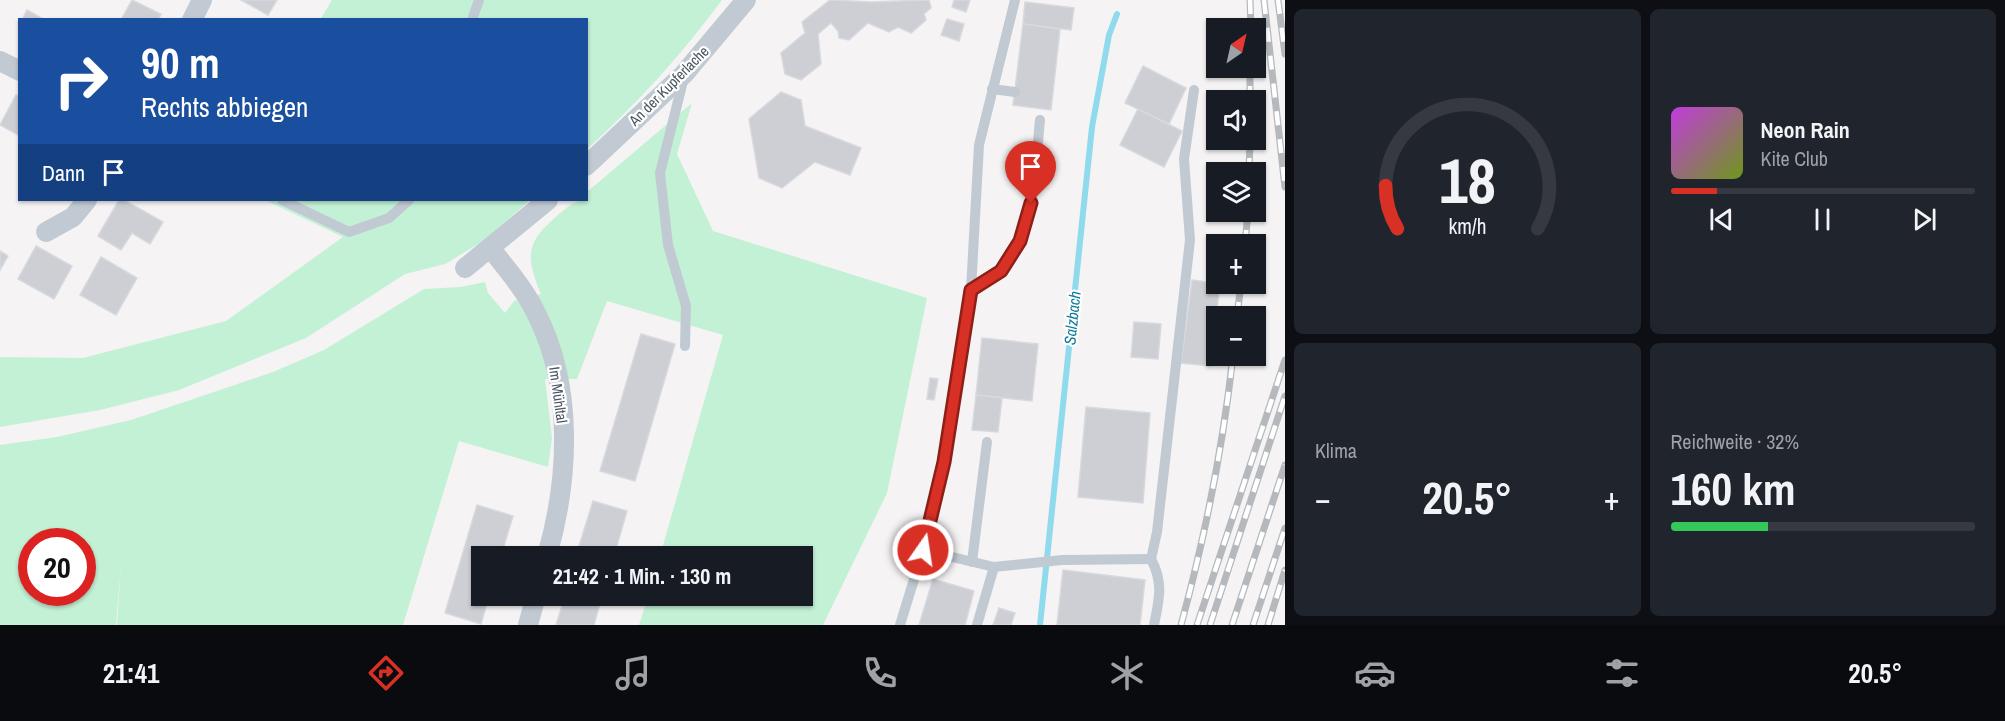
<!DOCTYPE html>
<html lang="de">
<head>
<meta charset="utf-8">
<style>
  :root { --surface:#171b24; --page:#20242c; --text:#f1f3f6; --muted:#9ea1a6; --line:#363941; --accent:#d93025 }
  body { margin:0; font-family:"Archivo Narrow",sans-serif; background:var(--page); color:var(--text); height:100vh; display:flex; flex-direction:column; font-size:22px; white-space:nowrap }
  * { box-sizing:border-box; margin:0 }
  p { font-size:20px; color:var(--muted) }
  .icon { flex:none; width:33px; height:33px; fill:none; stroke:currentColor; stroke-width:2; stroke-linecap:round; stroke-linejoin:round }
  .map { position:relative; flex:1; overflow:hidden }
  .drawer { display:flex; flex-direction:column; gap:9px; padding:9px; background:#0d0f14; width:720px }
  .drawer>* { flex:none }
  .hud { position:absolute; left:18px; top:18px; width:570px; height:183px; border-radius:0px; box-shadow:0 2px 4px #0004; background:#1a4fa0; color:#fff; overflow:hidden }
  .needle { width:39px; rotate:34deg }
  .buttons { position:absolute; left:1206px; top:18px; display:grid; gap:12px }
  .buttons a { display:grid; place-items:center; width:60px; height:60px; border-radius:0px; background:var(--surface); box-shadow:0 2px 4px #0004; font-size:30px }
  .speed { position:absolute; left:18px; top:528px; display:flex; gap:12px; font-size:30px; font-weight:700; text-align:center }
  .speed>* { display:grid; place-content:center; width:78px; height:78px; border-radius:50%; background:var(--surface); box-shadow:0 2px 4px #0004; line-height:1 }
  .speed .limit { border:9px solid #d22; background:#fff; color:#111 }
  .pin { position:absolute; display:grid; place-items:center; width:51px; height:51px; color:#fff; margin:-62px -26px; border-radius:50% 50% 50% 0; rotate:-45deg; box-shadow:0 0 6px #0007 }
  .pin .icon { rotate:45deg }
  .me { position:absolute; width:66px; margin:-33px; rotate:13deg; stroke-linejoin:round; filter:drop-shadow(0 0 4px #0008) }
  .turn { display:flex; align-items:center; gap:21px; height:126px; padding:0 24px; font-size:27px }
  .turn .icon { width:78px; height:78px; stroke-width:2.5 }
  .turn b { display:block; font-size:42px; line-height:51px }
  .then { display:flex; align-items:center; height:57px; padding:0 24px; background:#0003; gap:12px; font-size:22px }
  .big { font-size:45px; font-weight:700; line-height:1.1 }
  .drawer .card { flex:1; display:flex; flex-direction:column; justify-content:center; gap:9px; min-width:0; padding:0 21px; border-radius:9px; background:var(--page) }
  .drawer .dial { align-items:center; gap:0 }
  .dial svg { height:156px; overflow:visible; fill:none; stroke:var(--line); stroke-width:7; stroke-linecap:round; text-anchor:middle }
  .dial text { fill:var(--text); stroke:none }
  .song { display:flex; align-items:center; gap:18px }
  .cover { width:72px; height:72px; border-radius:9px; background:linear-gradient(135deg,hsl(290 70% 55%),hsl(80 70% 35%)) }
  .played { height:6px; border-radius:3px; background:linear-gradient(90deg,var(--accent) 15%,var(--line) 15%) }
  .keys { display:flex; justify-content:space-around; direction:ltr }
  .heat { display:flex; justify-content:space-between; align-items:center; font-size:33px; direction:ltr }
  .charge { height:9px; border-radius:4px; background:linear-gradient(90deg,#34c759 32%,var(--line) 0) }
  .drawer .tiles { flex:1; display:grid; gap:9px; grid-template-columns:repeat(2,1fr) }
  .trip { position:absolute; left:471px; top:546px; width:342px; height:60px; border-radius:0px; background:var(--surface); box-shadow:0 2px 4px #0004; font-weight:700; line-height:60px; text-align:center }
  .menu { display:flex; height:96px; justify-content:space-around; align-items:center; background:#090b0e; color:var(--muted) }
  .menu .icon { width:42px; height:42px }
  .menu .current { color:var(--accent) }
  .menu b { font-size:27px; color:var(--text) }
  main { display:flex; flex:1; min-height:0 }
  .map>svg:first-child { display:block }
</style>
</head>
<body>
<main>
<div class="map">
<svg width="1285" height="625" viewBox="0 0 1285 625">
  <rect width="100%" height="100%" fill="#f5f3f3"/>
  <!-- green -->
  <g fill="#c3f1d5" fill-rule="evenodd">
    <path d="M332 0H722C682 54 637 104 587 149L586 20H320Z"/>
    <path d="M692 103 677 154 713 231 927 298 887 493 823 625H639L648 596H802V556H660L723 335 607 301 577 379H545L552 438 548 467 459 441 403 625H117L121 566 116 625H0V445L57 437 131 420 273 372 324 350 424 289 460 287 485 282 488 293 505 313 514 301 541 294C525 256 526 242 558 215 568 207 574 200 586 200L587 192ZM32 542H82V592H32Z"/>
    <polygon points="265,200 530,200 485,240 445,264 405,274 306,338 179,390 100,410 0,427 0,357 83,358 226,321 343,237"/>
  </g>
  <g fill="none" stroke-linecap="round" stroke-linejoin="round">
    <!-- stream -->
    <polyline stroke="#90daee" stroke-width="6" points="1040,625 1092,127 1109,35 1117,14"/>
  </g>
  <!-- building -->
  <g fill="#cdcfd5" stroke="#d7d9de" stroke-width="1.5">
    <polygon points="132,0 161,14 158,20 121,20"/>
    <polygon points="241,0 277,0 268,15"/>
    <polygon points="830,0 871,2 929,0 931,8 924,14 926,20 911,33 898,27 889,32 868,23 849,40 839,38 838,31 831,23 818,34 821,64 801,80 785,74 781,53 805,33 802,22"/>
    <polygon points="954,0 970,0 966,12 952,7"/>
    <polygon points="1025,2 1074,8 1071,30 1023,24"/>
    <polygon points="27,10 45,20 22,20"/>
    <polygon points="947,19 964,24 959,41 941,35"/>
    <polygon points="1023,24 1060,29 1051,110 1013,105"/>
    <polygon points="1143,66 1186,88 1169,124 1125,103"/>
    <polygon points="781,92 801,100 805,126 861,148 850,175 815,162 782,188 759,178 749,119"/>
    <polygon points="16,95 20,97 20,136 0,125"/>
    <polygon points="1138,109 1182,131 1164,167 1120,145"/>
    <polygon points="119,200 124,200 163,222 150,244 132,233 121,250 98,236"/>
    <polygon points="36,246 72,266 54,299 18,279"/>
    <polygon points="0,251 8,256 0,270"/>
    <polygon points="101,257 137,278 116,315 80,295"/>
    <polygon points="1192,280 1220,284 1210,366 1181,363"/>
    <polygon points="1134,322 1161,324 1158,359 1131,357"/>
    <polygon points="641,334 675,344 635,481 600,471"/>
    <polygon points="982,338 1038,344 1032,401 976,395"/>
    <polygon points="930,378 938,379 934,400 927,399"/>
    <polygon points="976,395 1002,398 998,432 972,430"/>
    <polygon points="1086,407 1150,413 1143,503 1078,497"/>
    <polygon points="593,501 627,511 614,556 576,556"/>
    <polygon points="477,505 513,516 501,556 482,556 482,596 489,596 481,624 445,613"/>
    <polygon points="1063,570 1145,580 1140,625 1057,625"/>
    <polygon points="933,579 974,591 965,625 919,625"/>
    <polygon points="565,596 602,596 594,625 556,625"/>
    <polygon points="999,608 1015,613 1011,625 993,625"/>
  </g>
  <g fill="none" stroke-linecap="round" stroke-linejoin="round">
    <!-- service -->
    <g stroke="#c1cad2" stroke-width="10">
      <polyline points="472,20 479,0"/>
      <polyline points="684,77 660,173 668,245 686,306 685,346"/>
      <polyline points="992,89 1015,92"/>
      <polyline points="282,200 349,232 389,218 409,200"/>
      <path d="M971 290C980 284 995 278 1002 270 1036 232 1035 168 1040 120"/>
      <polyline points="923,550 994,567"/>
      <polyline points="972,562 987,442"/>
      <polyline points="900,625 923,550 944,462 971,290 979,145 1015,0"/>
      <polyline points="977,625 994,567 1062,560 1151,559"/>
      <path d="M1154 625C1159 600 1164 583 1151 559L1157 532 1190 240 1184 159 1194 90"/>
    </g>
    <!-- minor -->
    <g stroke="#c1cad2" stroke-width="20">
      <polyline points="192,20 202,0"/>
      <polyline points="0,61 20,71"/>
      <polyline points="586,166 684,74 746,0"/>
      <polyline points="46,232 73,217 87,200"/>
      <path d="M491 249C507 269 525 290 536 313 574 387 569 479 547 556"/>
      <polyline points="465,268 548,200"/>
      <polyline points="528,625 536,596"/>
    </g>
    <!-- rail casing -->
    <g stroke="#b5b8bd" stroke-width="7">
      <g id="rail">
        <polyline points="1250,0 1251,28"/>
        <polyline points="1264,0 1285,187"/>
        <polyline points="1278,0 1285,54"/>
        <polyline points="1250,100 1250,68"/>
        <polyline points="1249,172 1250,140"/>
        <polyline points="1245,244 1248,212"/>
        <polyline points="1237,316 1241,284"/>
        <path d="M1181 625C1205 537 1223 446 1233 356"/>
        <polyline points="1197,625 1285,360"/>
        <polyline points="1210,625 1285,396"/>
        <polyline points="1232,625 1285,465"/>
        <polyline points="1253,625 1285,528"/>
        <polyline points="1268,625 1285,570"/>
      </g>
    </g>
    <!-- rail -->
    <use href="#rail" stroke="#fff" stroke-width="4.5" stroke-dasharray="14" stroke-linecap="butt"/>
  </g>
  <g fill="none" stroke-linecap="round" stroke-linejoin="round">
    <!-- route casing -->
    <g stroke="#8d1f18" stroke-width="15">
      <polyline id="route" points="923,550 944,462 971,290 1001,271 1020,241 1031,203"/>
    </g>
    <!-- route -->
    <use href="#route" stroke="#d93025" stroke-width="10"/>
  </g>
  <g text-anchor="middle" stroke-width="4.5" stroke-linejoin="round" paint-order="stroke">
    <!-- street labels -->
    <g font-size="15" fill="#4a5661" stroke="#fff">
      <text transform="translate(669 86) rotate(-45)" y="5">An der Kupferlache</text>
      <text transform="translate(558 395) rotate(82)" y="5">Im Mühltal</text>
    </g>
    <!-- water labels -->
    <g font-size="16" font-style="italic" fill="#0c7c9b" stroke="#fff">
      <text transform="translate(1072 318) rotate(-84)" y="6">Salzbach</text>
    </g>
  </g>
</svg>
<div class="buttons">
<a><svg class="needle" viewBox="-14 -14 28 28"><path d="M0-13l5 13h-10z" fill="#e53935"/><path d="M0 13l5-13h-10z" fill="#9ea1a6"/></svg></a>
<a><svg class="icon" aria-label="sound" viewBox="0 0 24 24"><path d="M4 9h4l5-4v14l-5-4H4zM17 9q2 3 0 6"/></svg></a>
<a><svg class="icon" aria-label="layers" viewBox="0 0 24 24"><path d="M12 4l9 5-9 5-9-5zM3 14l9 5 9-5"/></svg></a>
<a>+</a>
<a>−</a>
</div>
<div class="speed"><div class="limit">20</div></div>
<div class="pin" style="left:1031px;top:203px;background:#d93025"><svg class="icon" aria-label="arrive" viewBox="0 0 24 24"><path d="M6 21V4h12l-3 4 3 4H6"/></svg></div>
<svg class="me" style="left:923px;top:550px" viewBox="-20 -20 40 40"><circle r="17" fill="#d93025" stroke="#fff" stroke-width="3"/><path d="M0-11L8 9 0 5-8 9z" fill="#fff"/></svg>
<div class="trip">21:42 · 1 Min. · 130 m</div>
<div class="hud">
<div class="turn"><svg class="icon" aria-label="right" viewBox="0 0 24 24"><path d="M7 20v-9h11M14 6l5 5-5 5"/></svg><div><b>90 m</b>Rechts abbiegen</div></div>
<div class="then">Dann<svg class="icon" aria-label="arrive" viewBox="0 0 24 24"><path d="M6 21V4h12l-3 4 3 4H6"/></svg></div>
</div>
</div>
<section class="drawer">
<div class="tiles">
<div class="card dial"><svg viewBox="0 0 100 80">
<path d="M14 69A42 42 0 1 1 86 69"/>
<path d="M14 69A42 42 0 0 1 8 47" stroke="#d93025"/>
<text x="50" y="56" font-size="32" font-weight="700">18</text>
<text x="50" y="72" font-size="11">km/h</text>
</svg></div>
<div class="card">
<div class="song"><i class="cover"></i><div><b>Neon Rain</b><p>Kite Club</p></div></div>
<div class="played"></div>
<div class="keys"><svg class="icon" aria-label="previous" viewBox="0 0 24 24"><path d="M18 5L8 12l10 7zM5 5v14"/></svg><svg class="icon" aria-label="pause" viewBox="0 0 24 24"><path d="M8 5v14M16 5v14"/></svg><svg class="icon" aria-label="next" viewBox="0 0 24 24"><path d="M6 5l10 7-10 7zM19 5v14"/></svg></div>
</div>
<div class="card"><p>Klima</p>
<div class="heat"><a>−</a><b class="big">20.5°</b><a>+</a></div>
</div>
<div class="card"><p>Reichweite · 32%</p><b class="big">160 km</b><div class="charge"></div></div>
</div>
</section>
</main>
<nav class="menu">
<b>21:41</b>
<svg class="icon current" aria-label="directions" viewBox="0 0 24 24"><path d="M12 3l9 9-9 9-9-9zM9 14v-3h6M13 9l2 2-2 2"/></svg>
<svg class="icon" aria-label="music" viewBox="0 0 24 24"><path d="M9 18V5l10-2v13"/><circle cx="6" cy="18" r="3"/><circle cx="16" cy="16" r="3"/></svg>
<svg class="icon" aria-label="phone" viewBox="0 0 24 24"><path d="M5 4h4l2 5-3 2q2 4 5 5l2-3 5 2v4C11 20 4 13 5 4z"/></svg>
<svg class="icon" aria-label="climate" viewBox="0 0 24 24"><path d="M12 3v18M4 7l16 10M4 17L20 7"/></svg>
<svg class="icon" aria-label="car" viewBox="0 0 24 24"><path d="M5 17H2v-5l4-1 3-4h7l3 4 3 1v5h-3M9 17h6M6 11h13"/><circle cx="7" cy="17" r="2"/><circle cx="17" cy="17" r="2"/></svg>
<svg class="icon" aria-label="filters" viewBox="0 0 24 24"><path d="M4 7h16M4 17h16"/><circle cx="9" cy="7" r="2"/><circle cx="15" cy="17" r="2"/></svg>
<b>20.5°</b>
</nav>
</body>
</html>
